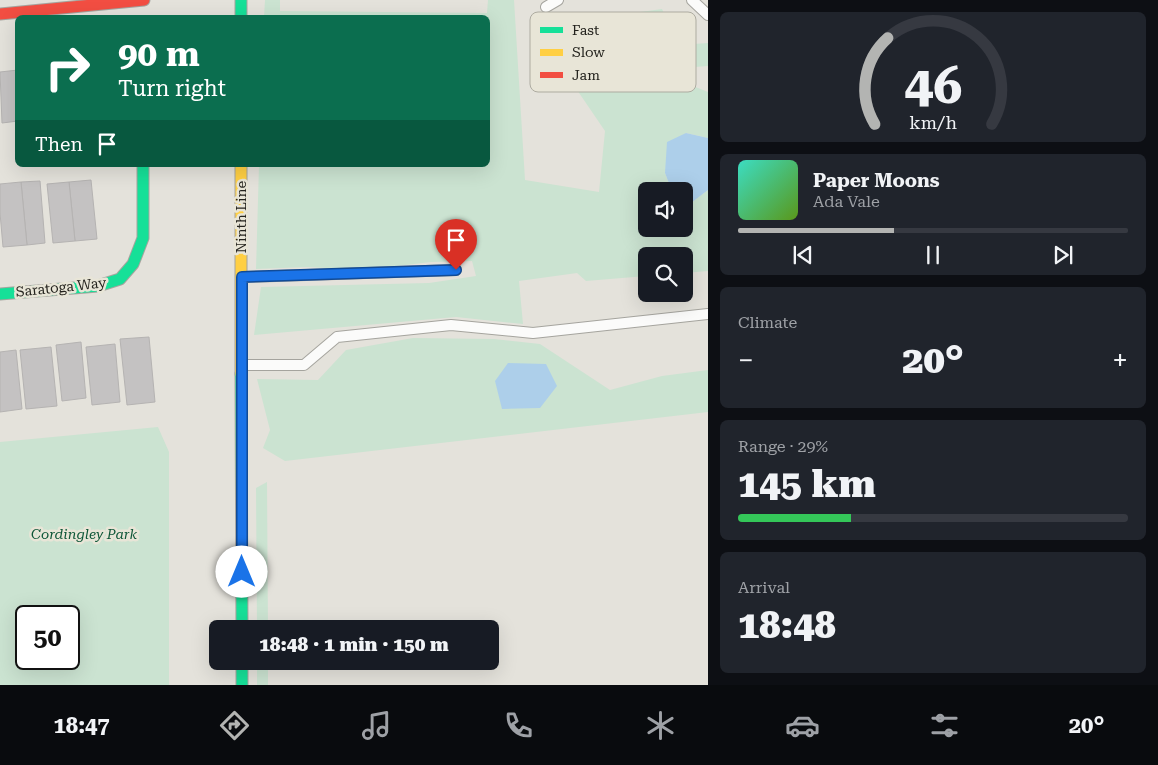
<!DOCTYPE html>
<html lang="en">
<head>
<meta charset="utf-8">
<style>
  :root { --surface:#171b24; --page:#20242c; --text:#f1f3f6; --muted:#9ea1a6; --line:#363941; --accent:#b3b4b2 }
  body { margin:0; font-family:"Roboto Serif",serif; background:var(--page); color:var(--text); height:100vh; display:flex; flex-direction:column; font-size:19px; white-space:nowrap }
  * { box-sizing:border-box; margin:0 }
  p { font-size:16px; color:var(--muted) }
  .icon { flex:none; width:28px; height:28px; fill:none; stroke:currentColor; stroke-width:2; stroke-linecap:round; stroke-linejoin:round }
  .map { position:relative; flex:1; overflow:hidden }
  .details { display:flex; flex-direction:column; gap:12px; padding:12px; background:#0d0f14; width:450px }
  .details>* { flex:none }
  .guide { position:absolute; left:15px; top:15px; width:475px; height:152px; border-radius:8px; box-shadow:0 5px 20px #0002; background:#0b6e4f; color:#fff; overflow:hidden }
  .tools { position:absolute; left:638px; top:182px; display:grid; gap:10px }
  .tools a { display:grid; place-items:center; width:55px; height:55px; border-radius:8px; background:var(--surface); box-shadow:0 5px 20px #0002; font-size:25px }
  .speed { position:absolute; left:15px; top:605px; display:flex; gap:10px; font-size:25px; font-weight:700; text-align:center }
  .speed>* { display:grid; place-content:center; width:65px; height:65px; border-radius:50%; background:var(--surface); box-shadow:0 5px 20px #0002; line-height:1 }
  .speed .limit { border:2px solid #111; border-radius:8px; background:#fff; color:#111 }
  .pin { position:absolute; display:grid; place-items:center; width:42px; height:42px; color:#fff; margin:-51px -21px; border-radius:50% 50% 50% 0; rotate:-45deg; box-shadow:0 0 5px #0007 }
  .pin .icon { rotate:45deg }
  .me { position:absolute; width:55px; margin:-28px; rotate:0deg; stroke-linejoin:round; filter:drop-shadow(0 0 4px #0008) }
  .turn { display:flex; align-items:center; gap:18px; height:105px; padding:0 20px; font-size:22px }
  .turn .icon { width:65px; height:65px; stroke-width:2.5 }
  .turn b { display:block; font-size:35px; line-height:42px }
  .then { display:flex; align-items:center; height:48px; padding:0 20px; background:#0003; gap:10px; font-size:19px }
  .big { font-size:38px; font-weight:800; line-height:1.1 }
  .details .tile { flex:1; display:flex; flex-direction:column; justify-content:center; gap:8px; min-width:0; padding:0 18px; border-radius:8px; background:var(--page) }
  .details .dial { align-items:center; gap:0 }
  .dial svg { height:130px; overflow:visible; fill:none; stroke:var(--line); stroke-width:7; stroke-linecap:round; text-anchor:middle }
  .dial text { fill:var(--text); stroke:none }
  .song { display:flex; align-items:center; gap:15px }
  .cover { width:60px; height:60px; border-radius:8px; background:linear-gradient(135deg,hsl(170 70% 55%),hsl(90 70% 35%)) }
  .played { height:5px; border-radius:2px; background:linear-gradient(90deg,var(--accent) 40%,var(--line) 40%) }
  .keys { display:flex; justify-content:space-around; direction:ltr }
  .heat { display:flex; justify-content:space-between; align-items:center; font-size:28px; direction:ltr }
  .charge { height:8px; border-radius:4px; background:linear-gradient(90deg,#34c759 29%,var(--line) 0) }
  .trip { position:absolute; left:209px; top:620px; width:290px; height:50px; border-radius:8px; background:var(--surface); box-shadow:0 5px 20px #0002; font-weight:800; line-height:50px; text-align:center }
  .dock { display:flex; height:80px; justify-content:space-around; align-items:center; background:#090b0e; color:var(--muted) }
  .dock .icon { width:35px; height:35px }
  .dock .current { color:var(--accent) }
  .dock b { font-size:22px; color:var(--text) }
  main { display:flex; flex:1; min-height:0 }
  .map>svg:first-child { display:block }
</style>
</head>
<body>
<main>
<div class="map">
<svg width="708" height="685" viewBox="0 0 708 685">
  <rect width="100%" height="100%" fill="#e4e2db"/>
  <!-- green -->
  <g fill="#cbe3d1" fill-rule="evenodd">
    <polygon points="265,0 280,0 280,11 487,13 488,0 514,0 525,180 599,192 605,131 573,84 540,87 537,50 578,44 576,21 662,9 679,45 708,43 708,66 695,67 673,78 708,92 708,138 686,133 665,173 672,191 646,191 646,229 684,229 684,199 691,203 708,190 708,271 684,273 684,256 646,256 646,276 586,281 577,273 519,281 523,324 456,317 254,335 261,287 429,283 476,276 472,261 431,262 363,270 308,267 256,269 259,165 488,165 488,18 264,17"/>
    <polygon points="413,338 494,339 540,344 610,390 662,376 708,370 708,412 285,461 263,448 270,430 257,379 318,380 346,350"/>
    <path d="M158 427 169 452V685H0V442ZM26 616H69V659H26Z"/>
    <polygon points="267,482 268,629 257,629 256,488"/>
    <rect x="257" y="661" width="11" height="24"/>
  </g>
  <!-- water -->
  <g fill="#adcfea">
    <polygon points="686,133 708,138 708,190 691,203 684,199 684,191 672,191 665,173 667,142"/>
    <polygon points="508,363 546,364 557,386 540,408 502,409 495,381"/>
  </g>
  <!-- building -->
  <g fill="#c4c2c2" stroke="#b5b3b2">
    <polygon points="18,70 18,121 2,123 0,72"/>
    <polygon points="91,180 97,239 75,241 69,182"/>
    <polygon points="40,181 45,243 27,245 21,182"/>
    <polygon points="21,182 27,245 3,247 0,213 0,184"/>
    <polygon points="69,182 75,241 53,243 47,184"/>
    <polygon points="149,337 155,402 127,405 120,339"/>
    <polygon points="81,342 86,398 62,401 56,345"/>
    <polygon points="115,344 120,402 92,405 86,347"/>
    <polygon points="51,347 57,406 26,409 20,350"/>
    <polygon points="16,350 22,409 0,412 0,352"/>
  </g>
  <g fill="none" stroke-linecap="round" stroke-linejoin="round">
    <!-- lane casing -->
    <g stroke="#a5a49e" stroke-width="12">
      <g id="lane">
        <polyline points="692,0 708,15"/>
        <polyline points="546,7 558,0"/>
        <polyline points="243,277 456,270"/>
        <polyline points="242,365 304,365 337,337 451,325 533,333 708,314"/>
      </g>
    </g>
    <!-- fast casing -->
    <g stroke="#a5a49e" stroke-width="13">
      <g id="fast">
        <polyline points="241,0 241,18"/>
        <polyline points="0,294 98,286 120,279 133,264 143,238 143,165"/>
        <polyline points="241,374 242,629"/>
        <polyline points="242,661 242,685"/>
      </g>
    </g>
    <!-- slow casing -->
    <g stroke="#a5a49e" stroke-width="13">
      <polyline id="slow" points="241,165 241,374"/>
    </g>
    <!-- jam casing -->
    <g stroke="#a5a49e" stroke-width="13">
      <polyline id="jam" points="0,14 144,0"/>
    </g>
    <!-- lane -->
    <use href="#lane" stroke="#fbfbfa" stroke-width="10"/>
    <!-- fast -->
    <use href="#fast" stroke="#16e098" stroke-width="11"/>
    <!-- slow -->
    <use href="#slow" stroke="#ffcf43" stroke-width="11"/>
    <!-- jam -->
    <use href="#jam" stroke="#f24e42" stroke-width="11"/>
  </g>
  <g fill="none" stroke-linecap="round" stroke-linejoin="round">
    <!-- route casing -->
    <g stroke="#114b97" stroke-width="12">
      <polyline id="route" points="242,572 242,277 456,270"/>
    </g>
    <!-- route -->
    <use href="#route" stroke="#1a73e8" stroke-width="9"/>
  </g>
  <g text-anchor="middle" stroke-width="5" stroke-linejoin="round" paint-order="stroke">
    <!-- street labels -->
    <g font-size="14" fill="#24231e" stroke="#e8e5d7">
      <text transform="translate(241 217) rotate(-90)" y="5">Ninth Line</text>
      <text transform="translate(61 287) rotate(-6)" y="5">Saratoga Way</text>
    </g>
    <!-- park labels -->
    <g font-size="14" font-style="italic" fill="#0d5637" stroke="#e8e5d7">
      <text x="84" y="539">Cordingley Park</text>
    </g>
  </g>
  <!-- legend -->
  <rect x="530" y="12" width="166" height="80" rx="8" fill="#e8e5d7" stroke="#adaba0" stroke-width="1"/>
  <rect x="540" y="27" width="23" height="6" fill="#16e098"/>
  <rect x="540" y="49" width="23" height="7" fill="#ffcf43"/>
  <rect x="540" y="72" width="23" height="6" fill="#f24e42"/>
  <g font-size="14" fill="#24231e">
    <text x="572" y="35">Fast</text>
    <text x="572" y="57">Slow</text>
    <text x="572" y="80">Jam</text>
  </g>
</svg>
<div class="tools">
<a><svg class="icon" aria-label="sound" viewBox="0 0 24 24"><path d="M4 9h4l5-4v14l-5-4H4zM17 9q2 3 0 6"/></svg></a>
<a><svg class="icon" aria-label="search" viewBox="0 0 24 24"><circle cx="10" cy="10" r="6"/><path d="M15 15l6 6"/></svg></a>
</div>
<div class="speed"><div class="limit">50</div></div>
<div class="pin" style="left:456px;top:270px;background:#d93025"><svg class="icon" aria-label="arrive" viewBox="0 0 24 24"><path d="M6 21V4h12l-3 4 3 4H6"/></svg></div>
<svg class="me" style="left:242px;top:572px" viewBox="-20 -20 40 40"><circle r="19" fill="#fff"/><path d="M0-13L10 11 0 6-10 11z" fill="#1a73e8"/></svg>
<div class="trip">18:48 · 1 min · 150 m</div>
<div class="guide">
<div class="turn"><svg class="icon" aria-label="right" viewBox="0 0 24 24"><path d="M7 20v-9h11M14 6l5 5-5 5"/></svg><div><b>90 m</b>Turn right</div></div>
<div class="then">Then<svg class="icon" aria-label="arrive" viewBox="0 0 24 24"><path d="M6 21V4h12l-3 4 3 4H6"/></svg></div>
</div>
</div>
<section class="details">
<div class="tile dial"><svg viewBox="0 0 100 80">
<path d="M14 69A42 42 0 1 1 86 69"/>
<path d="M14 69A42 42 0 0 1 22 16" stroke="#b3b4b2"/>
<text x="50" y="56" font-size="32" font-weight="700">46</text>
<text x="50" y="72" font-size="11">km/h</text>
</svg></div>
<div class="tile">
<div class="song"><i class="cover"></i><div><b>Paper Moons</b><p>Ada Vale</p></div></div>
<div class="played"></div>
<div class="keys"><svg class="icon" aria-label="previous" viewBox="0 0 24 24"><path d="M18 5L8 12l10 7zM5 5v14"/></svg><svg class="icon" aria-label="pause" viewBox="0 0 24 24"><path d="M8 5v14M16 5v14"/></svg><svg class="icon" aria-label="next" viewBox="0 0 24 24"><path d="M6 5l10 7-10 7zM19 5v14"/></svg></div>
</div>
<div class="tile"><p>Climate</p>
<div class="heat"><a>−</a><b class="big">20°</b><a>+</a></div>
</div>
<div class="tile"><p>Range · 29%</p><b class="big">145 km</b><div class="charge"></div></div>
<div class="tile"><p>Arrival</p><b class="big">18:48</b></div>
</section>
</main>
<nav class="dock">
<b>18:47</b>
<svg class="icon current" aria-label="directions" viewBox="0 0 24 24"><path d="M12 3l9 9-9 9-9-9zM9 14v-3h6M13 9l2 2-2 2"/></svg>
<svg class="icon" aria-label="music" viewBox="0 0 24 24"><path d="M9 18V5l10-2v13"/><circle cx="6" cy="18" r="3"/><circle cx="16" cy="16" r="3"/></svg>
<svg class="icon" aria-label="phone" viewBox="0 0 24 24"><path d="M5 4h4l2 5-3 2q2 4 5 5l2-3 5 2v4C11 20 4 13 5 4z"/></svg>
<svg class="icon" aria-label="climate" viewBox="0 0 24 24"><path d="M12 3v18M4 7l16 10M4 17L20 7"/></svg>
<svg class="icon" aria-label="car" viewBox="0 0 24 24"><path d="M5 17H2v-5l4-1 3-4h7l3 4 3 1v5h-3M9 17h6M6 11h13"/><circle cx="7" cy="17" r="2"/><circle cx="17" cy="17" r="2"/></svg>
<svg class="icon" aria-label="filters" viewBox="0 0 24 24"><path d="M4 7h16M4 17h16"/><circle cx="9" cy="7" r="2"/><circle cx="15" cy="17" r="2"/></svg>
<b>20°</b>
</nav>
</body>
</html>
